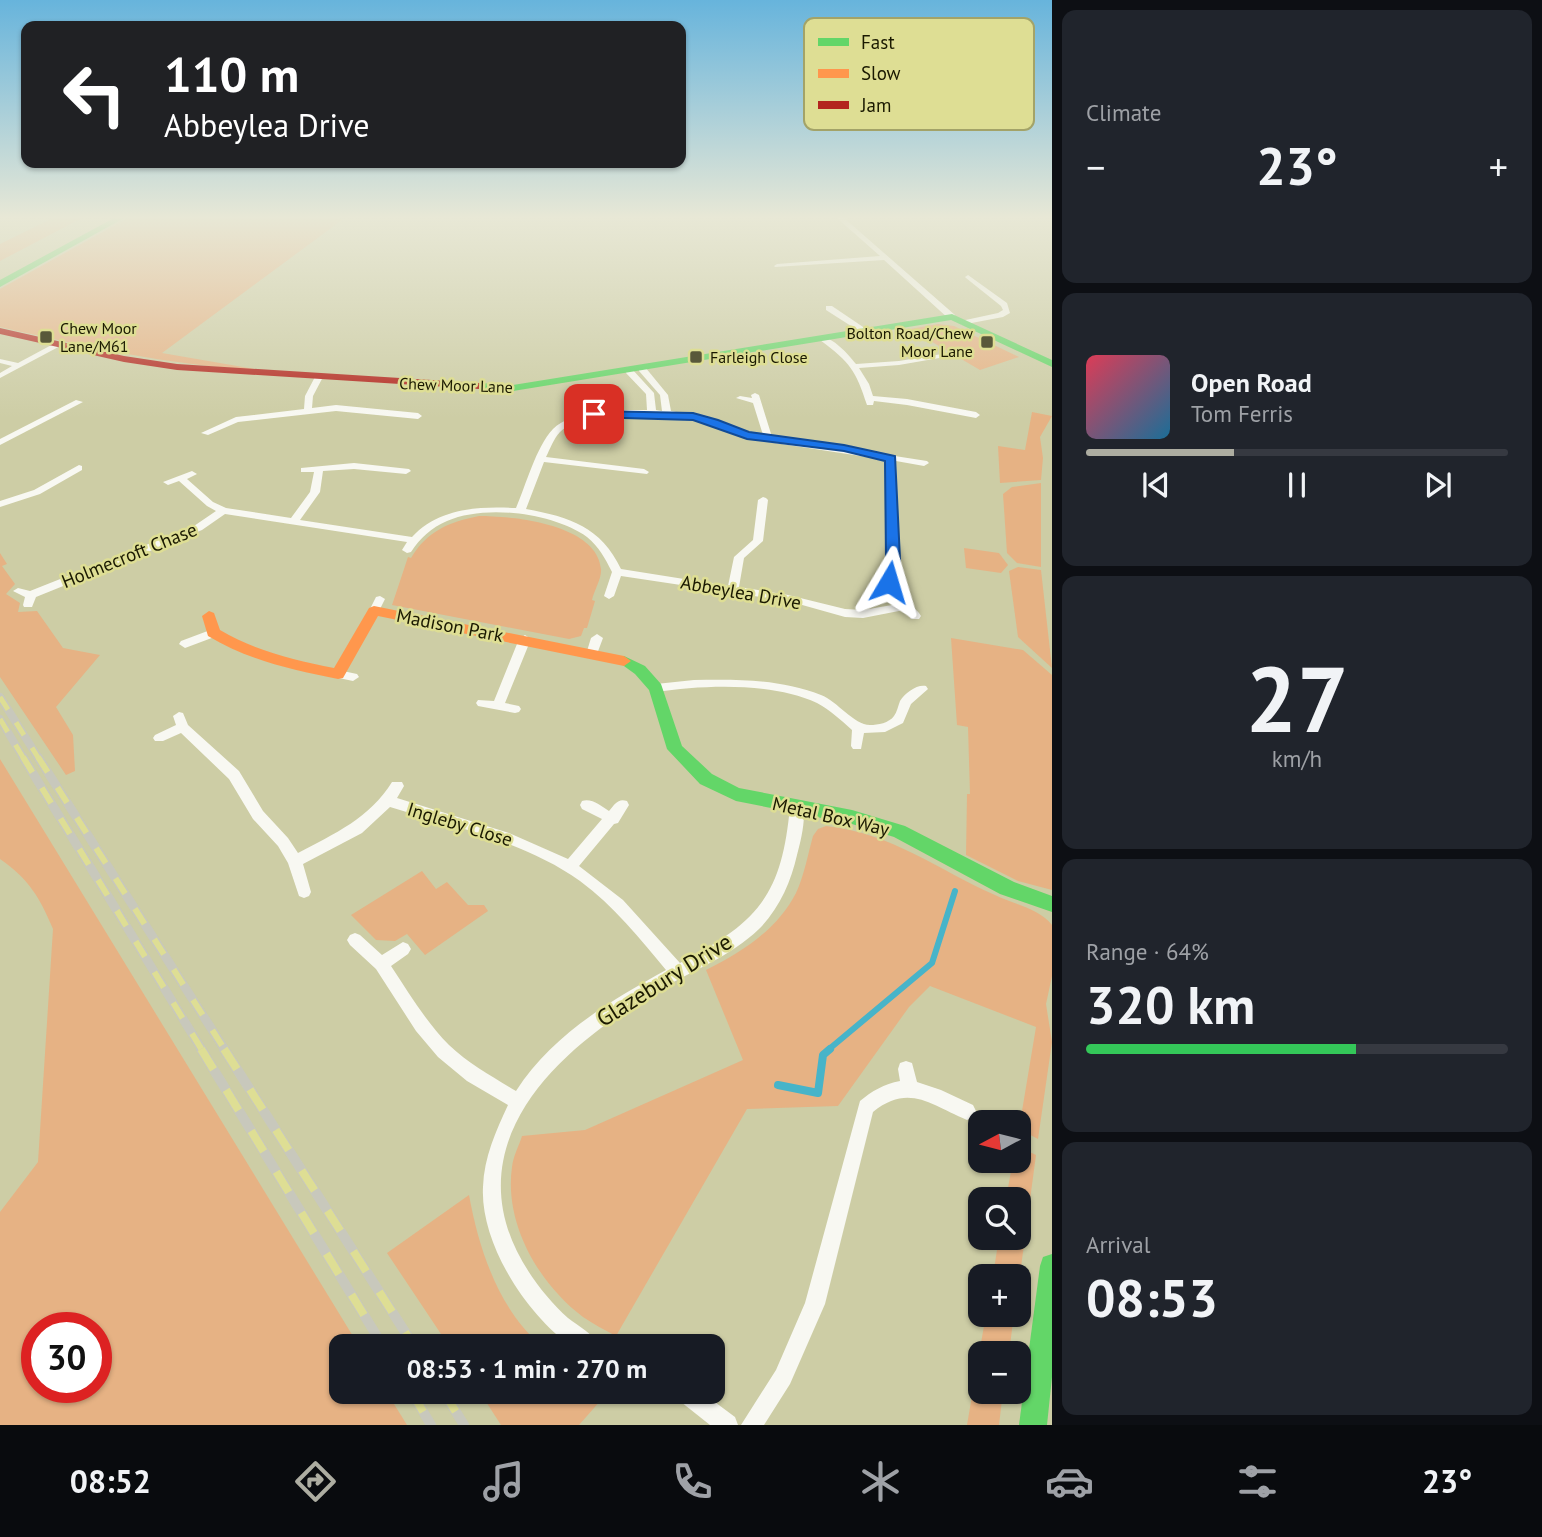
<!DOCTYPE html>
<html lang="en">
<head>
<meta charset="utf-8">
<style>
  :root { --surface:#171b24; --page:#20242c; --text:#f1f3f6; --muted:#9ea1a6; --line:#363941; --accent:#adada1 }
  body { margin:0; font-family:"PT Sans",sans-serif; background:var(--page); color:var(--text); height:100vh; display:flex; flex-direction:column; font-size:26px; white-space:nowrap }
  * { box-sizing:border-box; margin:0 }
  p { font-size:23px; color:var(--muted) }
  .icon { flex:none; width:38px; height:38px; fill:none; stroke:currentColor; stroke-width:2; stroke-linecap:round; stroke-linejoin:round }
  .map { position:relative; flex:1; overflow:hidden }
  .sheet { display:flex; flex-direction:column; gap:10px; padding:10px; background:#0d0f14; width:490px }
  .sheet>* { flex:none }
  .top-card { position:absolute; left:21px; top:21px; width:665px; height:147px; border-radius:14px; box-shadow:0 2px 5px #0004; background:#202124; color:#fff; overflow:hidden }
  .needle { width:46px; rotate:263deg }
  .buttons { position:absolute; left:968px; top:1110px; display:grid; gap:14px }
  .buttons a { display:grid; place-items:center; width:63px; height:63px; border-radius:14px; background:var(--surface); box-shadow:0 2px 5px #0004; font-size:35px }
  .speed { position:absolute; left:21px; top:1312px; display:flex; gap:14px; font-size:35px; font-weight:700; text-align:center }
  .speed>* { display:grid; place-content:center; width:91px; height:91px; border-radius:50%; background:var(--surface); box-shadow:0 2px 5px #0004; line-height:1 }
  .speed .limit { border:10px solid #d22; background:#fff; color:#111 }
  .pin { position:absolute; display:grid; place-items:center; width:60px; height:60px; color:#fff; margin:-30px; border-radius:14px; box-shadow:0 4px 10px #0006 }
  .me { position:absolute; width:77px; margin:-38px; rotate:7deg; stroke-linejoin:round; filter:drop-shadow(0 0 5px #0008) }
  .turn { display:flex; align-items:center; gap:24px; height:147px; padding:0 28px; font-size:32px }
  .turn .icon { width:91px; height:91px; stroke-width:2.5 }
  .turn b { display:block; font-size:49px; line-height:60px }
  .big { font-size:52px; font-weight:600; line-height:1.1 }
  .sheet .card { flex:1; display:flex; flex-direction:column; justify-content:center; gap:10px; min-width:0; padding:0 24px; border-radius:14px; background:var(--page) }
  .sheet .dial { align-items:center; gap:0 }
  .dial b { font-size:91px; line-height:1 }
  .song { display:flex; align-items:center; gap:21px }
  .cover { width:84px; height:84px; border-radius:10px; background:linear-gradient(135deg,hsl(350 70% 55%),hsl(200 70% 35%)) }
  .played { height:7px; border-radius:4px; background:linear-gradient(90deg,var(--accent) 35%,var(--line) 35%) }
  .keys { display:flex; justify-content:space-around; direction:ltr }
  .heat { display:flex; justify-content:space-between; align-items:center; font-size:38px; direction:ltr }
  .charge { height:10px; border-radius:5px; background:linear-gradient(90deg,#34c759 64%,var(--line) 0) }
  .trip { position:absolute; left:329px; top:1334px; width:396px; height:70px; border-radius:14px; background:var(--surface); box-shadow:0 2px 5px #0004; font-weight:600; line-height:70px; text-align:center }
  .dock { display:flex; height:112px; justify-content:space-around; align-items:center; background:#090b0e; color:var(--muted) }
  .dock .icon { width:49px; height:49px }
  .dock .on { color:var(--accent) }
  .dock b { font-size:32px; color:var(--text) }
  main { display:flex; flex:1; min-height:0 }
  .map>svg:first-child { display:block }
</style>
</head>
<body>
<main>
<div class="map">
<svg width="1052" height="1425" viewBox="0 0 1052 1425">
  <rect width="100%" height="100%" fill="#cdcda5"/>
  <!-- green -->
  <g fill="#e6b284" fill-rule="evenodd">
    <polygon points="53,218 82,218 0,261 0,244"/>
    <path d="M128 218H335L342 220 162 353 261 370C171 366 84 346 0 327V289Z"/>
    <polygon points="938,324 954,326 1019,357 980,370 910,329"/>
    <polygon points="1032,412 1052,416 1040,437 1043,458 1041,480 1000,483 998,446 1025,450"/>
    <polygon points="1041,483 1041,567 1017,563 1007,553 1003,494 1012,487"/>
    <path d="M479 516C512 516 597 524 601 569 602 578 594 591 592 600L595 601 587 628H584L581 636 569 639 392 605 408 557 411 558C427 531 449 522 479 516Z"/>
    <polygon points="964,548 999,553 1008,565 1001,573 966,568"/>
    <polygon points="0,553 7,564 2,566 15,584 6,594 20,603 18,612 37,611 63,648 100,655 56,707 73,735 75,771 66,775 0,677"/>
    <polygon points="1018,567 1041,570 1052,668 1018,637 1009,571"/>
    <polygon points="951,638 1023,650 1052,675 1052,890 1018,881 966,855 967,794 970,794 968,727 957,725"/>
    <path d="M0 759 359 1346H341V1391H386L407 1425H0V1212L38 1162 53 929C40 898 29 879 0 859ZM37 1328H96V1388H37Z"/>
    <path d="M826 826C892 833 938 870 995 895 1013 904 1040 909 1052 925V976L1046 1004 1052 1042 1038 1139 1019 1129 1036 1027 930 986 909 1007 838 1106 747 1109 616 1336C605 1330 593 1324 583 1317 538 1283 504 1223 512 1167 513 1156 519 1146 522 1136L585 1130 743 1060 706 970C742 952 777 930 796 893 804 876 808 854 813 836L818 829Z"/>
    <polygon points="422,871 436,889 447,882 468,905 484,905 488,911 425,955 407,934 395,941 376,940 351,915"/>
    <polygon points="1019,1147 1036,1155 1019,1282 1018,1276 993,1276 999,1237 1018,1237 1018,1199 1006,1199 1013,1160 1018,1160"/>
    <path d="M469 1195C479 1249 498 1309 542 1346H449L387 1253Z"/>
    <polygon points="986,1314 1014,1314 1009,1353 980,1353 980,1391 1003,1391 999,1425 967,1425"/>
    <polygon points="479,1391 609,1391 579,1425 501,1425"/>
  </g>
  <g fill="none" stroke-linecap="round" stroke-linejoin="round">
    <!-- stream-far1 -->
    <polyline stroke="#47b4c9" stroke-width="6" points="828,1050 932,963 955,891"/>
    <!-- stream -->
    <polyline stroke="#47b4c9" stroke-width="8" points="778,1085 818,1093 823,1055 830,1049"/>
    <!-- street -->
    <g fill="#f8f8f2" fill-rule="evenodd">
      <polygon points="837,218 844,218 955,315 955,319 949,319 884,260 775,267 774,266 777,264 880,256"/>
      <polygon points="968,275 1007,303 1010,313 1003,317 961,325 961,321 998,313 1003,310 1001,306 966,278 965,277"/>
      <polygon points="826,306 832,306 869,331 862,333 826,310"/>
      <path d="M820 336C834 338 847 353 856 364L899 361 948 353 949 355 945 357 899 365 859 368 869 384 873 396 907 399 976 412 980 415 976 418 907 405 874 401 873 405H867C856 371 850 362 820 340Z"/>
      <polygon points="57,342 64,344 0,378 0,373 12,366 0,363 0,359 18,363"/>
      <path d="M639 367H645L668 395 671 411 713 419 746 433 763 435 753 403 736 398 740 396 752 398 751 395 755 393 759 395 772 437 927 461 929 463 924 466 896 461 898 559 894 581 897 589 919 613 921 616 919 619H911L904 610 863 618 845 617 788 601 621 576 614 596 609 599 604 596 612 572C605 558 599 547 587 537 553 513 486 504 447 521 431 528 420 538 411 552L407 553 402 550 407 542 225 514 202 530 36 597 32 607H24L23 605 25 597 13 591 18 588 30 591 194 526 216 511 207 506 179 481 168 485 163 482 192 471 197 474 187 479 213 502 226 508 291 518 310 492 314 472H301V468L354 463 409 469 411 471 406 474 354 469 323 471 320 492 300 520 412 537C439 508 479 506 516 508 526 485 536 447 553 429 573 409 621 410 647 410L646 394 626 373V369H632L654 393 656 410 662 411 660 395 639 371ZM649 415 704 422 749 439 887 460 888 559 884 581 887 590 898 604 863 610 845 609 788 595 739 587 744 558 763 541 768 500 766 498 763 497 758 500 753 540 734 557 728 586 621 569C601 527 570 517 526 509L544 462 647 474 649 472 644 469 546 457C550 449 554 438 560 432 581 412 622 415 649 415Z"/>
      <polygon points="316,375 323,377 313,396 312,408 336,405 418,413 422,416 418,419 336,411 238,422 208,435 201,433 236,417 304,409 305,396"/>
      <polygon points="76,400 83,402 0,445 0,439"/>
      <polygon points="79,465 82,466 82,470 40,494 0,507 0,501 34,490"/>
      <polygon points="380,596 385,599 378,613 370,613 369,611 376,597"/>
      <polygon points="213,629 219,633 217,636 185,648 179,644 181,641"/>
      <polygon points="597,634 603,638 597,654 589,654 587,651 591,638"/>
      <polygon points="525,635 531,639 505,703 519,706 521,709 519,712 515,713 478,706 476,703 478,700 494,701 519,639"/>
      <polygon points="338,670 357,674 359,677 353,681 334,677 332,674 334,671"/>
      <path d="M694 680C736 679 780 679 821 695 837 701 854 725 870 725 878 725 889 723 894 716 897 712 898 706 900 701 905 693 917 684 926 686L928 689 911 704 903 723 885 732 864 733 861 749H853L851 746 852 730C841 720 830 710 817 703 772 682 704 685 656 692L650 688 656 684Z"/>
      <path d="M179 712 183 713 188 725 239 771 263 811 288 838 298 853C334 834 370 818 392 782H402L404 786 397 798 509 833 568 859 602 819 582 809 580 805 582 801C592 798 601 806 609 811 615 804 618 798 627 801L629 805 618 823 614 824 579 866 623 900 680 963C758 922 782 896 790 806L792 802 797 801 802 802C807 816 801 840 797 855 791 882 779 909 759 929 731 956 692 971 659 990 583 1034 485 1109 503 1210 510 1250 538 1291 568 1318 578 1326 594 1334 599 1346H571C526 1314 480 1243 483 1187 484 1157 496 1131 508 1105L467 1081 438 1057 416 1031 376 969 350 945 347 940 350 935 355 933 360 935 382 955 403 942 408 944 411 949 408 954 391 966C409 993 426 1022 449 1045 469 1064 493 1077 516 1091 552 1035 610 1001 666 970 640 939 614 906 580 881 525 842 455 827 390 807L362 833 303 864 311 892 309 896 304 898 299 896 288 863 278 846 253 819 229 779 181 733 163 741H155L153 738 155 735 176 725 173 716Z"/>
      <path d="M906 1061 912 1063 917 1082 941 1090 973 1105 976 1111 973 1117 967 1120C931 1105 909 1083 873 1112L825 1304 790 1384 764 1425H741L776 1370 805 1303 860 1101C872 1091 884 1084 900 1081L898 1069 900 1063Z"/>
      <polygon points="673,1391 700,1391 735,1417 738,1425 710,1425 676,1398"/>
    </g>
    <!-- fast -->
    <g fill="#63d668" fill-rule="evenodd">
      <polygon points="114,218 124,218 0,287 0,280"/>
      <polygon points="952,314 1052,360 1052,367 951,320 513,391 479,389 474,386 479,383 513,385"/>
      <polygon points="624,656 645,666 661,684 682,746 712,774 739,788 852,810 905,826 1014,882 1052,896 1052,912 1000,894 894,837 852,824 736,801 700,784 667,749 649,690 635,674 617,661"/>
      <polygon points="1052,1254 1052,1377 1047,1425 1019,1425 1040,1266 1043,1257"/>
    </g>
    <!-- slow -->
    <path fill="#ff974d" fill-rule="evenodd" d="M374 606 624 656 631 661 624 666 378 616 343 678 338 679C292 670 248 660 208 636L202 616 209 611 214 613 220 630C256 651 294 660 334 668L369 608Z"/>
    <!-- jam -->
    <polygon fill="#b3261e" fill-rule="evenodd" points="0,328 124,356 177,364 479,383 484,386 479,389 177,370 124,362 0,334"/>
    <!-- rail-far2 casing -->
    <g stroke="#c8c8bc" stroke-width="8">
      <g id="rail-far2">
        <polyline points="0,697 39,759"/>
        <polyline points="0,719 24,759"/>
      </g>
    </g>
    <!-- rail-far1 casing -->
    <g stroke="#c8c8bc" stroke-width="9">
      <g id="rail-far1">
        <polyline points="23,757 202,1050"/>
        <polyline points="38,757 225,1050"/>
      </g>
    </g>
    <!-- rail casing -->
    <g stroke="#c8c8bc" stroke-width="10">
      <g id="rail">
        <polyline points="201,1049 383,1346"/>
        <polyline points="224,1049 414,1346"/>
        <polyline points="411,1391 431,1425"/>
        <polyline points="443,1391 464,1425"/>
      </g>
    </g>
    <!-- rail-far2 -->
    <use href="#rail-far2" stroke="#dede94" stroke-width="5" stroke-dasharray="15" stroke-linecap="butt"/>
    <!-- rail-far1 -->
    <use href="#rail-far1" stroke="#dede94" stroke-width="6" stroke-dasharray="18" stroke-linecap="butt"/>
    <!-- rail -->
    <use href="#rail" stroke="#dede94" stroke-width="8" stroke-dasharray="24" stroke-linecap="butt"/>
  </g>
  <!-- sky -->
  <linearGradient id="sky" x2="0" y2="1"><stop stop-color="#67b4dc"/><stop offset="0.52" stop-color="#e8e8d6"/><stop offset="1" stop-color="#e8e8d6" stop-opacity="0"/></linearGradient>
  <rect width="1052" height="418" fill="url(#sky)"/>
  <!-- route -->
  <polygon fill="#1a73e8" stroke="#114b97" stroke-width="2" points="594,411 693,413 718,420 749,432 844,445 895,456 900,559 896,582 889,586 882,582 886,559 885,461 844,451 747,439 693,420 590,417 590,412"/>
  <!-- markers -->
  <g fill="#59583a" stroke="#dede94" stroke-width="2.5">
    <rect x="39" y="330" width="14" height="14" rx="3.5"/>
    <rect x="980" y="335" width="14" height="14" rx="3.5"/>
    <rect x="689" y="350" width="14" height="14" rx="3.5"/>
  </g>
  <g text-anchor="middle" stroke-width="5" stroke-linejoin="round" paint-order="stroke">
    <!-- far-poi labels -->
    <g font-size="16" fill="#1a1900" stroke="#dede94" text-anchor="start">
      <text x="60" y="334">Chew Moor<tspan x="60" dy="18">Lane/M61</tspan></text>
      <text x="973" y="339" text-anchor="end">Bolton Road/Chew<tspan x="973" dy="18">Moor Lane</tspan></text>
      <text x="710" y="363">Farleigh Close</text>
    </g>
    <!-- far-street labels -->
    <g font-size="16" fill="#1a1900" stroke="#dede94">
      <text transform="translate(456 385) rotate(2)" y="6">Chew Moor Lane</text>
    </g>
    <!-- street labels -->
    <g font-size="19" fill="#1a1900" stroke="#dede94">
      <text transform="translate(129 555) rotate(-22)" y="7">Holmecroft Chase</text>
      <text transform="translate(741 592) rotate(10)" y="7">Abbeylea Drive</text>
      <text transform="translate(450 625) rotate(11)" y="7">Madison Park</text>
      <text transform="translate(831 816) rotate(13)" y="7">Metal Box Way</text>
      <text transform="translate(460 824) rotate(17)" y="7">Ingleby Close</text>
    </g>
    <!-- near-street labels -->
    <g font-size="23" fill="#1a1900" stroke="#dede94">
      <text transform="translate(664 980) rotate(-32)" y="8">Glazebury Drive</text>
    </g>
  </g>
  <!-- legend -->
  <rect x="804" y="18" width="230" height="112" rx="10" fill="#dede94" stroke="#a3a368" stroke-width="2"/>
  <rect x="818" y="38" width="31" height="8" fill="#63d668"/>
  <rect x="818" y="69" width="31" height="9" fill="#ff974d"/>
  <rect x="818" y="101" width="31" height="8" fill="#b3261e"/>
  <g font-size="19" fill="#1a1900">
    <text x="861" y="49">Fast</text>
    <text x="861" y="80">Slow</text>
    <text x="861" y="112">Jam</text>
  </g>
</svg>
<div class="buttons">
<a><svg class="needle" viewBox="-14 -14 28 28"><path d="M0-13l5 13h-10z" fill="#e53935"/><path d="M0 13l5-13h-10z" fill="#9ea1a6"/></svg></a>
<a><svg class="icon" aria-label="search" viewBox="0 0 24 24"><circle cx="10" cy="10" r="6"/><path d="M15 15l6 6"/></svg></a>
<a>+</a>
<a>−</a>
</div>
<div class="speed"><div class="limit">30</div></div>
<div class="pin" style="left:594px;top:414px;background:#d93025"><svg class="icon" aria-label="arrive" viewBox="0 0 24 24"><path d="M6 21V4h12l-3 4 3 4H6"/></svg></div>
<svg class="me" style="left:889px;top:582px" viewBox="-20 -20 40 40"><path d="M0-17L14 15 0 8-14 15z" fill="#1a73e8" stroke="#fff" stroke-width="4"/></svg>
<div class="trip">08:53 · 1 min · 270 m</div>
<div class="top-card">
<div class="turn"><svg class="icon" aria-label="left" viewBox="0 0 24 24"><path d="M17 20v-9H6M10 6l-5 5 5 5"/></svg><div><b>110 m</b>Abbeylea Drive</div></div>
</div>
</div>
<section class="sheet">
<div class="card"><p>Climate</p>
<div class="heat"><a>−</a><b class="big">23°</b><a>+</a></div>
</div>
<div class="card">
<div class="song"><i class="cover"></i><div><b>Open Road</b><p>Tom Ferris</p></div></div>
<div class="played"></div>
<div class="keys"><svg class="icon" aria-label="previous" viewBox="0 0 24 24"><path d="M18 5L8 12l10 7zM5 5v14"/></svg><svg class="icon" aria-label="pause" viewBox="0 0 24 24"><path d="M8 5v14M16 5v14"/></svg><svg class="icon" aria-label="next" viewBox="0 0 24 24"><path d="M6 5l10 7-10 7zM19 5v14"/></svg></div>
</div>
<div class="card dial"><b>27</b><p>km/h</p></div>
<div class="card"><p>Range · 64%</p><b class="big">320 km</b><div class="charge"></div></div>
<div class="card"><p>Arrival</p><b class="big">08:53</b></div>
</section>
</main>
<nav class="dock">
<b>08:52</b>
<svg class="icon on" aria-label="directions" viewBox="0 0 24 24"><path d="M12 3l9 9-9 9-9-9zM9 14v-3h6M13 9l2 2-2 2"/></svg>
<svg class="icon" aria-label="music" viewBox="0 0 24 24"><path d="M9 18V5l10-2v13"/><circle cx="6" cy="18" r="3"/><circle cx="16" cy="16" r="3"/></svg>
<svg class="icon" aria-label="phone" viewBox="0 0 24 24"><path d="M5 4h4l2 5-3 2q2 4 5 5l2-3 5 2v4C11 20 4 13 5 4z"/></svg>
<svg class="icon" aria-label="climate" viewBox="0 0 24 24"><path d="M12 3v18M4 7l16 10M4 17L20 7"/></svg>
<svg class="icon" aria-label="car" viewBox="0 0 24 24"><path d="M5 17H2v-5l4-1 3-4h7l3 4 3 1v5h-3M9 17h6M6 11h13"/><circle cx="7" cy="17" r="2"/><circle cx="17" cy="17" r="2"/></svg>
<svg class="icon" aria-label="filters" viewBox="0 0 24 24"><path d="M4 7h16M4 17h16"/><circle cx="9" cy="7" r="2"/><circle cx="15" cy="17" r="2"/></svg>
<b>23°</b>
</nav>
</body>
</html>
